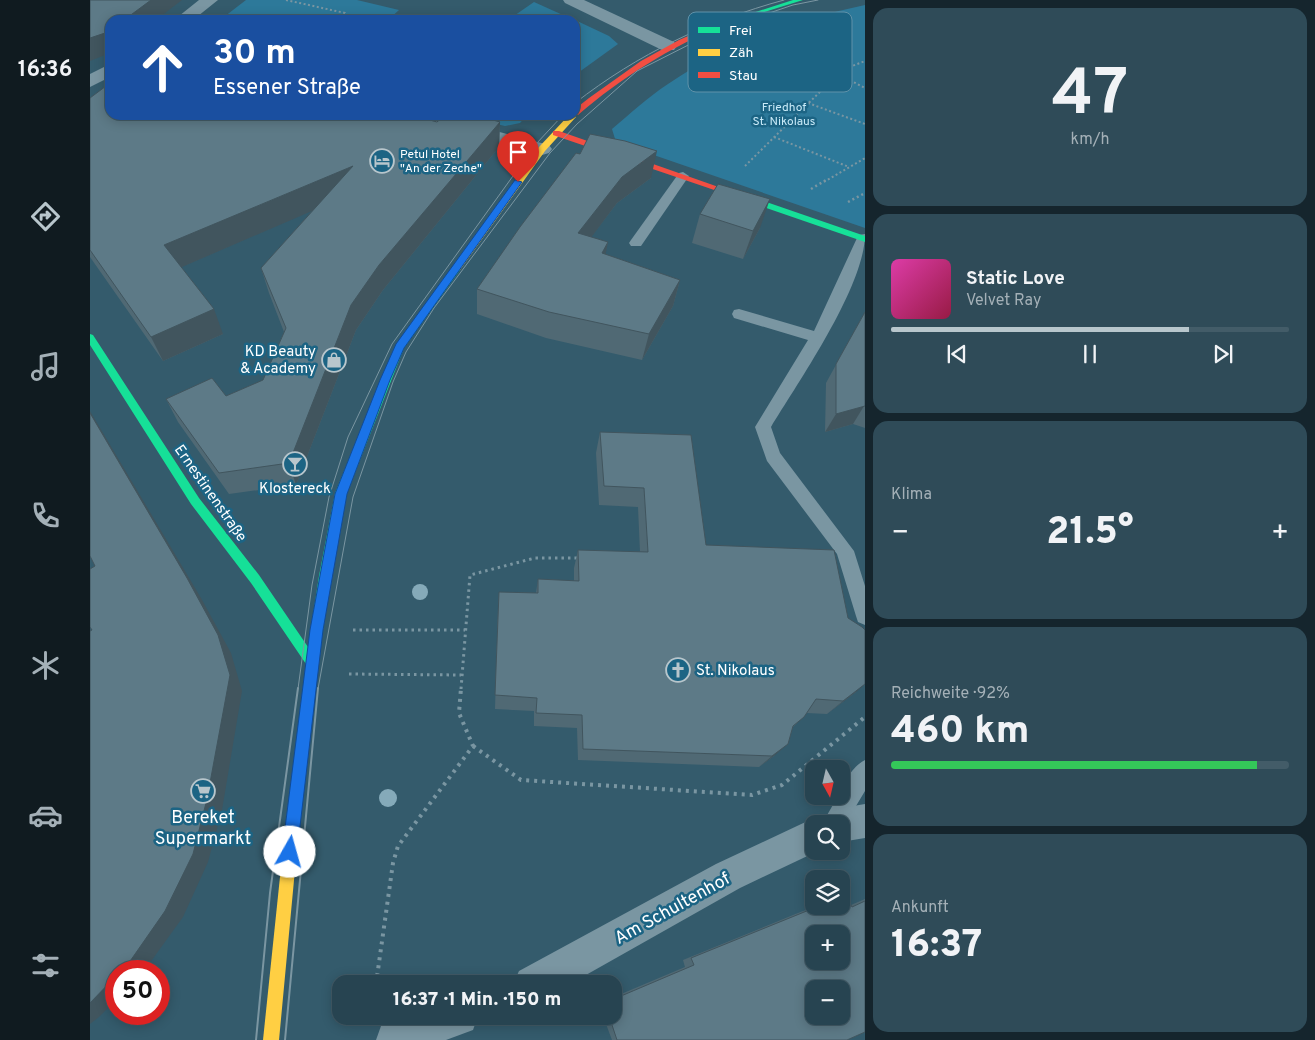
<!DOCTYPE html>
<html lang="de">
<head>
<meta charset="utf-8">
<style>
  :root { --surface:#274451; --page:#2f4b58; --text:#f1f3f6; --muted:#a4b0b7; --line:#435c68; --accent:#b8c6cc }
  body { margin:0; font-family:Overpass,sans-serif; background:var(--page); color:var(--text); height:100vh; display:flex; flex-direction:column; font-size:19px; white-space:nowrap }
  * { box-sizing:border-box; margin:0 }
  p { font-size:16px; color:var(--muted) }
  .icon { flex:none; width:28px; height:28px; fill:none; stroke:currentColor; stroke-width:2; stroke-linecap:round; stroke-linejoin:round }
  .map { position:relative; flex:1; overflow:hidden }
  .panel { display:flex; flex-direction:column; gap:8px; padding:8px; background:#15252d; width:450px }
  .panel>* { flex:none }
  .banner { position:absolute; left:15px; top:15px; width:475px; height:105px; border-radius:15px; box-shadow:0 2px 12px #0003,0 0 0 1px var(--line); background:#1a4fa0; color:#fff; overflow:hidden }
  .needle { width:32px; rotate:172deg }
  .buttons { position:absolute; left:715px; top:760px; display:grid; gap:10px }
  .buttons a { display:grid; place-items:center; width:45px; height:45px; border-radius:10px; background:var(--surface); box-shadow:0 2px 12px #0003,0 0 0 1px var(--line); font-size:25px }
  .speed { position:absolute; left:15px; top:960px; display:flex; gap:10px; font-size:25px; font-weight:700; text-align:center }
  .speed>* { display:grid; place-content:center; width:65px; height:65px; border-radius:50%; background:var(--surface); box-shadow:0 2px 12px #0003,0 0 0 1px var(--line); line-height:1 }
  .speed .limit { border:8px solid #d22; background:#fff; color:#111 }
  .pin { position:absolute; display:grid; place-items:center; width:42px; height:42px; color:#fff; margin:-51px -21px; border-radius:50% 50% 50% 0; rotate:-45deg; box-shadow:0 0 5px #0007 }
  .pin .icon { rotate:45deg }
  .me { position:absolute; width:55px; margin:-28px; rotate:7deg; stroke-linejoin:round; filter:drop-shadow(0 0 4px #0008) }
  .turn { display:flex; align-items:center; gap:18px; height:105px; padding:0 25px; font-size:22px }
  .turn .icon { width:65px; height:65px; stroke-width:2.5 }
  .turn b { display:block; font-size:35px; line-height:42px }
  .big { font-size:38px; font-weight:800; line-height:1.1 }
  .panel .tile { flex:1; display:flex; flex-direction:column; justify-content:center; gap:8px; min-width:0; padding:0 18px; border-radius:15px; background:var(--page) }
  .panel .dial { align-items:center; gap:0 }
  .dial b { font-size:65px; line-height:1 }
  .song { display:flex; align-items:center; gap:15px }
  .cover { width:60px; height:60px; border-radius:8px; background:linear-gradient(135deg,hsl(320 70% 55%),hsl(340 70% 35%)) }
  .played { height:5px; border-radius:2px; background:linear-gradient(90deg,var(--accent) 75%,var(--line) 75%) }
  .keys { display:flex; justify-content:space-around; direction:ltr }
  .heat { display:flex; justify-content:space-between; align-items:center; font-size:28px; direction:ltr }
  .charge { height:8px; border-radius:4px; background:linear-gradient(90deg,#34c759 92%,var(--line) 0) }
  .trip { position:absolute; left:242px; top:975px; width:290px; height:50px; border-radius:15px; background:var(--surface); box-shadow:0 2px 12px #0003,0 0 0 1px var(--line); font-weight:800; line-height:50px; text-align:center }
  main { display:flex; flex:1; min-height:0 }
  .tabs { display:flex; flex-direction:column; width:90px; justify-content:space-around; align-items:center; background:#101b20; color:var(--muted) }
  .tabs .icon { width:35px; height:35px }
  .tabs .active { color:var(--accent) }
  .tabs b { font-size:22px; color:var(--text) }
  .map>svg:first-child { display:block }
</style>
</head>
<body>
<main>
<nav class="tabs">
<b>16:36</b>
<svg class="icon active" aria-label="directions" viewBox="0 0 24 24"><path d="M12 3l9 9-9 9-9-9zM9 14v-3h6M13 9l2 2-2 2"/></svg>
<svg class="icon" aria-label="music" viewBox="0 0 24 24"><path d="M9 18V5l10-2v13"/><circle cx="6" cy="18" r="3"/><circle cx="16" cy="16" r="3"/></svg>
<svg class="icon" aria-label="phone" viewBox="0 0 24 24"><path d="M5 4h4l2 5-3 2q2 4 5 5l2-3 5 2v4C11 20 4 13 5 4z"/></svg>
<svg class="icon" aria-label="climate" viewBox="0 0 24 24"><path d="M12 3v18M4 7l16 10M4 17L20 7"/></svg>
<svg class="icon" aria-label="car" viewBox="0 0 24 24"><path d="M5 17H2v-5l4-1 3-4h7l3 4 3 1v5h-3M9 17h6M6 11h13"/><circle cx="7" cy="17" r="2"/><circle cx="17" cy="17" r="2"/></svg>
<svg class="icon" aria-label="filters" viewBox="0 0 24 24"><path d="M4 7h16M4 17h16"/><circle cx="9" cy="7" r="2"/><circle cx="15" cy="17" r="2"/></svg>
</nav>
<div class="map">
<svg width="775" height="1040" viewBox="0 0 775 1040">
  <rect width="100%" height="100%" fill="#345b6c"/>
  <!-- green -->
  <g fill="#2d799a">
    <polygon points="156,0 267,0 309,10 298,20 130,20"/>
    <polygon points="444,2 484,20 418,20"/>
    <path d="M775 5V228L526 142 522 129C540 114 558 97 578 84 638 43 705 20 775 5Z"/>
    <polygon points="485,20 519,36 528,44 485,75"/>
    <polygon points="368,115 437,115 430,123 415,126"/>
  </g>
  <g fill="none" stroke-linecap="round" stroke-linejoin="round">
    <!-- path-far3 -->
    <g stroke="#7a96a2" stroke-width="2" stroke-dasharray="2 2.5" stroke-linecap="butt">
      <polyline points="196,0 255,13 258,20"/>
      <polyline points="748,74 775,88"/>
      <polyline points="718,103 775,124"/>
      <polyline points="684,137 759,167"/>
      <polyline points="655,166 752,70 775,61"/>
      <polyline points="734,182 775,158"/>
    </g>
    <!-- path-far2 -->
    <g stroke="#7a96a2" stroke-width="2.5" stroke-dasharray="2 3" stroke-linecap="butt">
      <polyline points="721,189 736,180"/>
      <polyline points="758,202 775,193"/>
    </g>
    <!-- path-far1 -->
    <g stroke="#7a96a2" stroke-width="3" stroke-dasharray="2.5 4" stroke-linecap="butt">
      <polyline points="263,630 375,630"/>
      <polyline points="259,674 371,675"/>
      <polyline points="371,689 380,575 445,558 488,558"/>
    </g>
    <!-- path -->
    <g stroke="#7a96a2" stroke-width="4" stroke-dasharray="3 5" stroke-linecap="butt">
      <polyline points="383,746 431,780 662,795 692,785 775,717"/>
      <polyline points="286,984 303,863 308,846 383,746 369,713 371,688"/>
    </g>
    <!-- lane -->
    <g fill="#7a96a2" fill-rule="evenodd">
      <polygon points="593,172 599,176 551,246 541,246 539,243 541,240 589,173"/>
      <path d="M775 234C775 286 709 381 681 427L690 453 764 551 775 586V625L768 622 766 616 747 554 677 461 665 427 718 340 644 318 642 314 644 310 649 309 724 331 767 238 769 235Z"/>
      <path d="M775 760V791L751 831V824H732L748 796H751C751 784 764 765 775 760Z"/>
    </g>
    <!-- street -->
    <g fill="#7a96a2" fill-rule="evenodd">
      <polygon points="109,0 128,0 103,20 84,20"/>
      <polygon points="473,0 494,0 584,42 587,46 584,50 572,50 475,3"/>
      <polygon points="20,64 20,77 0,87 0,74"/>
      <polygon points="314,115 345,115 459,145 462,149 459,153 452,155 316,119"/>
      <polygon points="775,804 775,838 751,842 751,824 724,824 724,851 728,851 650,888 480,984 423,984 429,971 626,864 724,818 735,822 739,813 751,808"/>
      <polygon points="317,1016 388,1016 383,1030 356,1040 286,1040 291,1026"/>
    </g>
    <!-- fast -->
    <g fill="#16e098" fill-rule="evenodd">
      <polygon points="703,0 713,0 633,25 628,24"/>
      <polygon points="636,188 775,236 775,242 633,193 632,191"/>
      <polygon points="367,265 370,266 370,270 314,348 257,493 241,576 228,663 207,848 205,853 200,855 195,853 193,848 216,664 161,583 101,504 0,345 0,334 3,335 109,498 169,575 218,647 229,576 245,493 305,347 364,266"/>
    </g>
    <!-- slow -->
    <g fill="#ffcf43" fill-rule="evenodd">
      <polygon points="486,113 486,117 455,151 370,270 364,270 364,266 449,147 479,115 485,115"/>
      <polygon points="200,841 205,843 207,848 189,1040 173,1040 193,848 195,843"/>
    </g>
    <!-- jam -->
    <g fill="#f24e42" fill-rule="evenodd">
      <path d="M631 22 634 24 633 25C579 48 532 77 488 115H484L485 109 499 98 551 61 589 40Z"/>
      <polygon points="463,131 469,131 640,191 636,194 633,193 463,135"/>
    </g>
    <!-- tram-far1 -->
    <g stroke="#7b96a2" stroke-width="1">
      <path d="M485 103C548 54 617 21 694 0"/>
      <polyline points="208,689 222,585 239,497 258,437 302,344 446,144 473,115"/>
      <polyline points="228,689 263,497 303,382 316,352 344,308 460,153 487,124 547,71 626,31 703,5 728,0"/>
    </g>
    <!-- tram -->
    <g stroke="#7b96a2" stroke-width="2">
      <polyline points="166,1040 180,893 208,688"/>
      <polyline points="195,1040 228,688"/>
    </g>
  </g>
  <!-- trees -->
  <g fill="#85aab9">
    <circle cx="330" cy="592" r="8"/>
    <circle cx="298" cy="798" r="9"/>
  </g>
  <!-- wall -->
  <g fill="#506974">
    <polygon points="0,98 347,122 410,122 409,147 293,290 266,330 206,485 139,494 88,422 76,399 136,396 173,380 194,332 179,293 171,268 223,210 91,267 133,334 73,361 0,257"/>
    <polygon points="490,154 561,178 527,203 501,237 518,242 515,254 590,280 583,306 552,360 456,338 387,314 387,289"/>
    <polygon points="610,214 670,228 653,259 602,243"/>
    <polygon points="775,312 775,428 763,424 735,432 736,383"/>
    <polygon points="510,432 616,545 766,692 737,714 717,713 703,727 684,756 669,767 488,760 487,728 444,726 444,711 405,709 408,608 446,593 448,579 484,581 484,568 488,550 550,552 548,507 509,505 506,453"/>
    <polygon points="775,899 775,1032 757,1040 522,1040 513,1016 524,1016 524,997 595,967 593,960 708,913 726,906 751,906 761,905"/>
  </g>
  <!-- shaded-wall -->
  <g fill="#41555e">
    <polygon points="61,0 92,0 66,20 34,20"/>
    <polygon points="20,30 20,53 0,61 0,38"/>
    <polygon points="410,122 409,147 293,290 266,330 206,485 199,463 261,305 289,265"/>
    <polygon points="567,151 561,178 527,203 485,259 488,233 532,177"/>
    <polygon points="263,166 266,192 85,270 74,245"/>
    <polygon points="680,199 670,228 653,259 663,231"/>
    <polygon points="518,242 513,268 512,253"/>
    <polygon points="590,280 583,306 552,360 559,334"/>
    <polygon points="124,309 133,334 73,361 61,337"/>
    <polygon points="774,406 763,424 735,432 746,414"/>
    <polygon points="0,411 111,598 141,653 152,691 132,810 118,862 93,917 54,971 31,971"/>
    <polygon points="775,684 766,692 737,714 753,701"/>
    <polygon points="698,744 684,756 669,767 682,756"/>
    <polygon points="26,976 26,1000 9,1017 0,1024 0,1003"/>
  </g>
  <!-- building -->
  <g fill="#5d7a87" stroke="#41555e" fill-rule="evenodd">
    <polygon points="0,0 61,0 34,20 20,20 20,30 18,32 0,38"/>
    <polygon points="20,83 20,115 322,115 347,122 355,115 386,115 410,122 289,265 261,305 199,463 129,473 76,399 122,378 136,396 173,380 196,328 171,268 263,166 74,245 124,309 61,337 0,250 0,98"/>
    <polygon points="500,134 535,141 567,151 532,177 488,233 518,242 512,253 590,280 559,334 459,312 387,289 430,227 486,153 490,154"/>
    <polygon points="628,184 680,199 663,231 610,214"/>
    <polygon points="775,312 775,406 746,414 746,364"/>
    <polygon points="0,413 97,578 128,635 140,675 117,799 103,854 75,911 36,967 31,971 26,971 26,976 0,1003 0,631 2,630 0,627 0,569 5,566 0,556"/>
    <polygon points="510,432 601,435 616,545 744,550 758,618 772,627 775,630 775,684 753,701 726,699 714,717 703,726 698,744 682,756 493,749 492,715 446,713 447,698 405,695 409,592 448,593 448,579 489,581 488,550 558,552 554,488 514,486"/>
    <path d="M756 896 762 907 775 901V1032L757 1040H527L519 1016H524V999L604 965 601 958 729 906H751V898ZM724 934H751V961H724ZM724 989H751V1016H724Z"/>
  </g>
  <!-- route -->
  <polygon fill="#1a73e8" stroke="#114b97" points="425,180 432,182 314,348 300,380 257,494 233,630 207,852 205,857 200,859 195,857 192,852 220,630 245,494 290,380 306,344"/>
  <!-- icons -->
  <defs>
    <g id="hotel-ring" transform="scale(1.25)"><circle r="9.5" fill="#1c6484" stroke="#b8c6cc" stroke-width="1.5"/><path d="M-6-4.5h1.5V1H6V5H4.5V3h-9V5H-6ZM-4 0a1.8 1.8 0 1 1 3.6 0ZM.5 0V-2.5h3Q6-2.5 6 0Z" fill="#b8c6cc"/></g>
    <g id="shop-ring" transform="scale(1.25)"><circle r="9.5" fill="#1c6484" stroke="#b8c6cc" stroke-width="1.5"/><path d="M-5-2.5h2.3a2.7 3.5 0 0 1 5.4 0H5L5.5 6h-11ZM-1.5-2.5h3a1.5 2.3 0 0 0-3 0Z" fill="#b8c6cc"/></g>
    <g id="bar-ring" transform="scale(1.25)"><circle r="9.5" fill="#1c6484" stroke="#b8c6cc" stroke-width="1.5"/><path d="M-6-5H6L.8 .8V4.5H3.5V6h-7V4.5H-.8V.8Z" fill="#b8c6cc"/></g>
    <g id="church-ring" transform="scale(1.25)"><circle r="9.5" fill="#1c6484" stroke="#b8c6cc" stroke-width="1.5"/><path d="M-1.2-6h2.4v3.5h3.3v2.4h-3.3V6h-2.4V-.1h-3.3v-2.4h3.3Z" fill="#b8c6cc"/></g>
    <g id="supermarket-ring" transform="scale(1.25)"><circle r="9.5" fill="#1c6484" stroke="#b8c6cc" stroke-width="1.5"/><path d="M-6-5.5h2.5l.6 2H6L4.5 2H-2.5L-4.4-4H-6ZM-1.5 3.2a1.3 1.3 0 1 0 .1 0ZM3 3.2a1.3 1.3 0 1 0 .1 0Z" fill="#b8c6cc"/></g>
  </defs>
  <g fill-rule="evenodd">
    <use href="#hotel-ring" x="292" y="161"/>
    <use href="#shop-ring" x="244" y="360"/>
    <use href="#bar-ring" x="205" y="464"/>
    <use href="#church-ring" x="588" y="670"/>
    <use href="#supermarket-ring" x="113" y="791"/>
  </g>
  <g text-anchor="middle" stroke-width="5" stroke-linejoin="round" paint-order="stroke">
    <!-- far-park labels -->
    <g font-size="12" fill="#c8eaf8" stroke="#1c6484">
      <text x="694" y="111">Friedhof<tspan x="694" dy="14">St. Nikolaus</tspan></text>
    </g>
    <!-- far-poi labels -->
    <g font-size="12" fill="#fff" stroke="#1c6484" text-anchor="start">
      <text x="310" y="158">Petul Hotel<tspan x="310" dy="14">"An der Zeche"</tspan></text>
    </g>
    <!-- poi labels -->
    <g font-size="15" fill="#fff" stroke="#1c6484" text-anchor="end">
      <text x="226" y="356">KD Beauty<tspan x="226" dy="17">&amp; Academy</tspan></text>
      <text x="205" y="493" text-anchor="middle">Klostereck</text>
      <text x="606" y="675" text-anchor="start">St. Nikolaus</text>
    </g>
    <!-- street labels -->
    <g font-size="15" fill="#fff" stroke="#1c6484">
      <text transform="translate(121 493) rotate(55)" y="5">Ernestinenstraße</text>
    </g>
    <!-- near-poi labels -->
    <g font-size="18" fill="#fff" stroke="#1c6484">
      <text x="113" y="823">Bereket<tspan x="113" dy="21">Supermarkt</tspan></text>
    </g>
    <!-- near-street labels -->
    <g font-size="18" fill="#fff" stroke="#1c6484">
      <text transform="translate(582 908) rotate(-29)" y="6">Am Schultenhof</text>
    </g>
  </g>
  <!-- legend -->
  <rect x="598" y="12" width="164" height="80" rx="8" fill="#1c6484" stroke="#6092a9" stroke-width="1"/>
  <rect x="608" y="27" width="22" height="6" fill="#16e098"/>
  <rect x="608" y="49" width="22" height="7" fill="#ffcf43"/>
  <rect x="608" y="72" width="22" height="6" fill="#f24e42"/>
  <g font-size="14" fill="#fff">
    <text x="639" y="35">Frei</text>
    <text x="639" y="57">Zäh</text>
    <text x="639" y="80">Stau</text>
  </g>
</svg>
<div class="buttons">
<a><svg class="needle" viewBox="-14 -14 28 28"><path d="M0-13l5 13h-10z" fill="#e53935"/><path d="M0 13l5-13h-10z" fill="#a4b0b7"/></svg></a>
<a><svg class="icon" aria-label="search" viewBox="0 0 24 24"><circle cx="10" cy="10" r="6"/><path d="M15 15l6 6"/></svg></a>
<a><svg class="icon" aria-label="layers" viewBox="0 0 24 24"><path d="M12 4l9 5-9 5-9-5zM3 14l9 5 9-5"/></svg></a>
<a>+</a>
<a>−</a>
</div>
<div class="speed"><div class="limit">50</div></div>
<div class="pin" style="left:428px;top:182px;background:#d93025"><svg class="icon" aria-label="arrive" viewBox="0 0 24 24"><path d="M6 21V4h12l-3 4 3 4H6"/></svg></div>
<svg class="me" style="left:200px;top:852px" viewBox="-20 -20 40 40"><circle r="19" fill="#fff"/><path d="M0-13L10 11 0 6-10 11z" fill="#1a73e8"/></svg>
<div class="trip">16:37 · 1 Min. · 150 m</div>
<div class="banner">
<div class="turn"><svg class="icon" aria-label="ahead" viewBox="0 0 24 24"><path d="M12 20V5M6 11l6-6 6 6"/></svg><div><b>30 m</b>Essener Straße</div></div>
</div>
</div>
<section class="panel">
<div class="tile dial"><b>47</b><p>km/h</p></div>
<div class="tile">
<div class="song"><i class="cover"></i><div><b>Static Love</b><p>Velvet Ray</p></div></div>
<div class="played"></div>
<div class="keys"><svg class="icon" aria-label="previous" viewBox="0 0 24 24"><path d="M18 5L8 12l10 7zM5 5v14"/></svg><svg class="icon" aria-label="pause" viewBox="0 0 24 24"><path d="M8 5v14M16 5v14"/></svg><svg class="icon" aria-label="next" viewBox="0 0 24 24"><path d="M6 5l10 7-10 7zM19 5v14"/></svg></div>
</div>
<div class="tile"><p>Klima</p>
<div class="heat"><a>−</a><b class="big">21.5°</b><a>+</a></div>
</div>
<div class="tile"><p>Reichweite · 92%</p><b class="big">460 km</b><div class="charge"></div></div>
<div class="tile"><p>Ankunft</p><b class="big">16:37</b></div>
</section>
</main>
</body>
</html>
